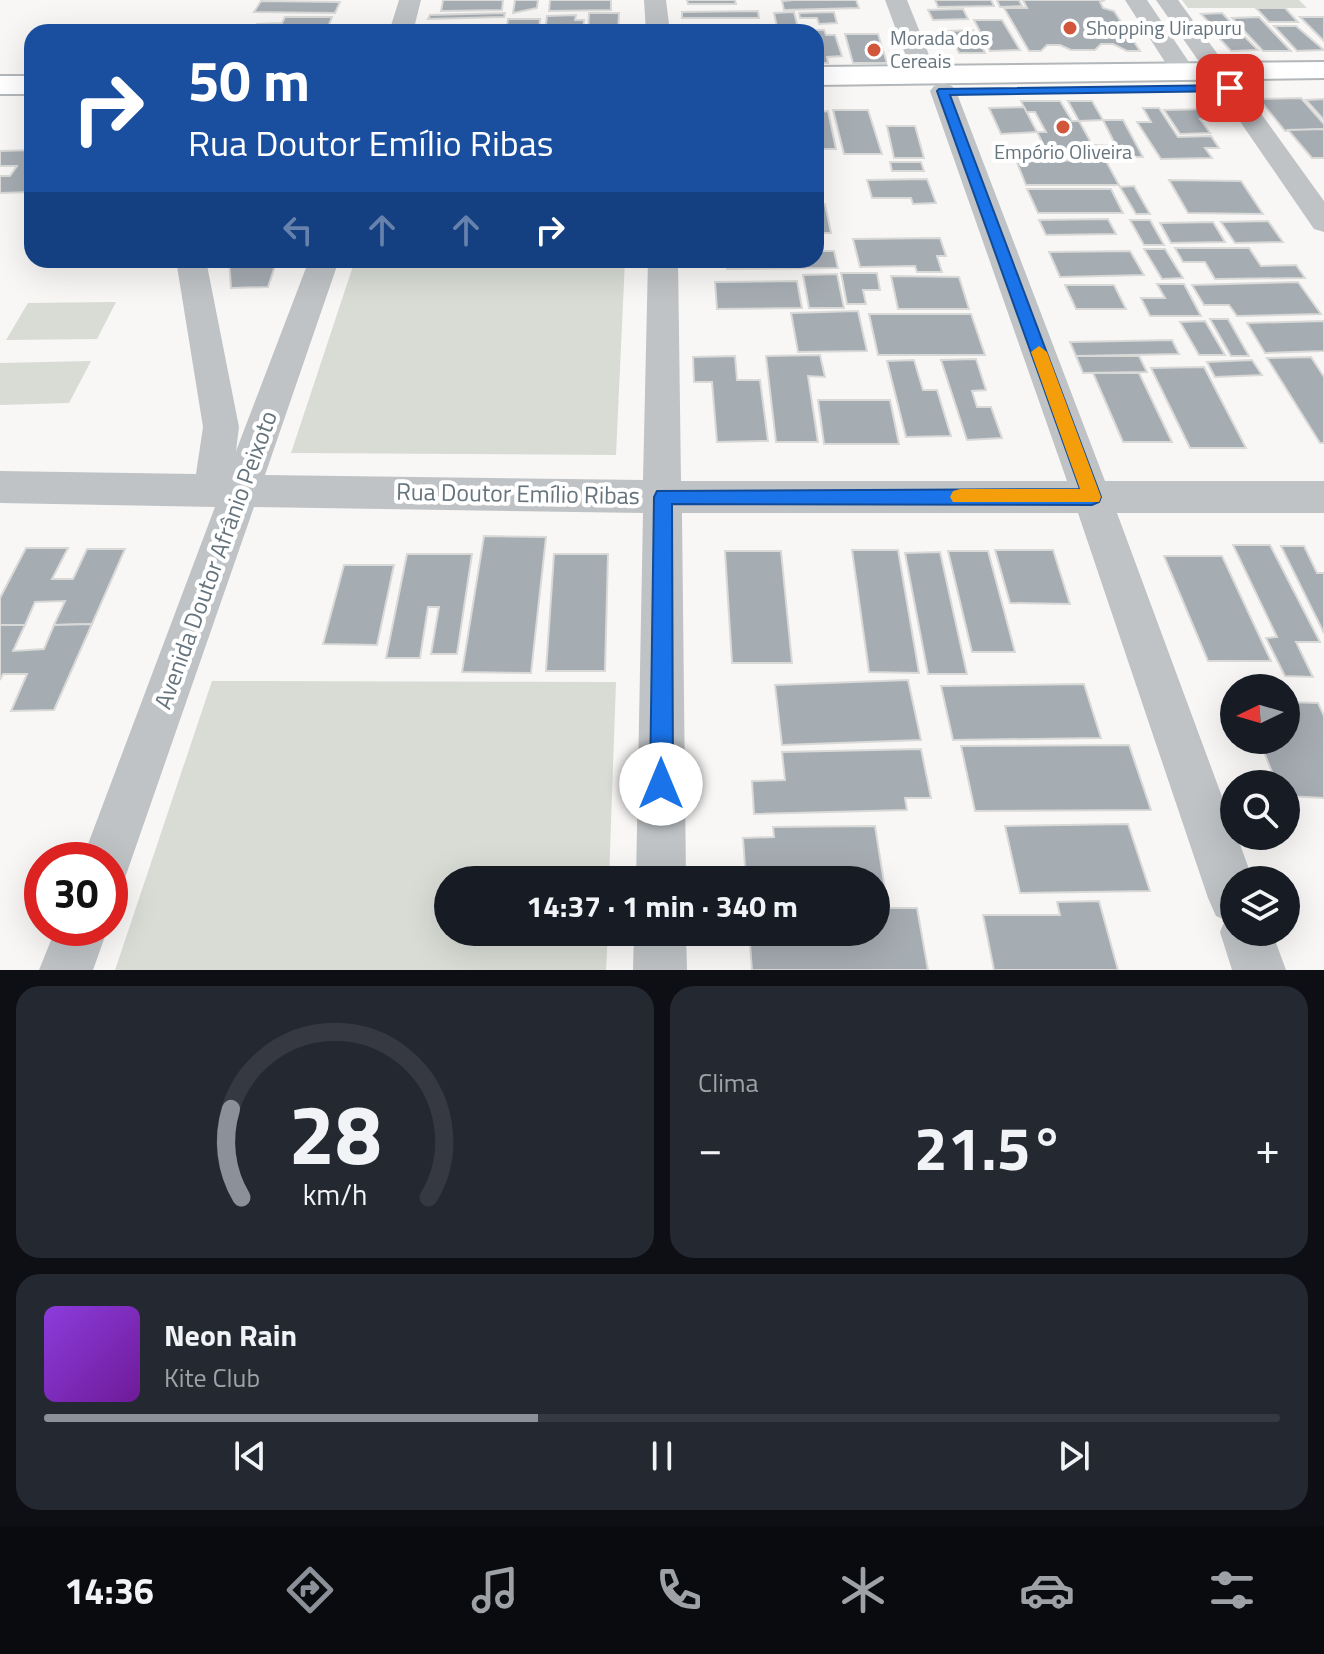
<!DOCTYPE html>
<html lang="pt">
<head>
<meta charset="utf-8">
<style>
  :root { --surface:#171b24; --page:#242831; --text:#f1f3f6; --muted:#9ea1a6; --line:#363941; --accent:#8c9099 }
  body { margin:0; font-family:"Titillium Web",sans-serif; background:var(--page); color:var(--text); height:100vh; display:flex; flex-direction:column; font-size:30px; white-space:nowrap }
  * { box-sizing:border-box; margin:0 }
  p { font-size:26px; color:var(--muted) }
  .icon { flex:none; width:44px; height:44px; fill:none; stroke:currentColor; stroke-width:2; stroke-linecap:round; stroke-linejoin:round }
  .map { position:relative; height:970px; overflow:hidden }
  .panel { display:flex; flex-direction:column; gap:16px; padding:16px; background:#0d0f14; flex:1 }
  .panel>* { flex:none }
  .banner { position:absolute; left:24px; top:24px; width:800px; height:244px; border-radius:24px; box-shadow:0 8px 32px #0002; background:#1a4fa0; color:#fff; overflow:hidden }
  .needle { width:52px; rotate:265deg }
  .fabs { position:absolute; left:1220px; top:674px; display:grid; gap:16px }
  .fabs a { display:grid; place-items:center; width:80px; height:80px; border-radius:50%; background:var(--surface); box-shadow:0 8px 32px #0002; font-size:40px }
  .speed { position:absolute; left:24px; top:842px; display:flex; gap:16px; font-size:40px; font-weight:700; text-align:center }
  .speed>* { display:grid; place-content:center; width:104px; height:104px; border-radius:50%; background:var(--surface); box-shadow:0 8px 32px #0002; line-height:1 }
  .speed .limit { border:12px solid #d22; background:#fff; color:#111 }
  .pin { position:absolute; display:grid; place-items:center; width:68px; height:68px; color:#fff; margin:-34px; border-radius:16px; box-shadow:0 4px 12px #0006 }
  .me { position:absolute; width:88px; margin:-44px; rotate:0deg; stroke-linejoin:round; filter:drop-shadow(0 0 6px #0008) }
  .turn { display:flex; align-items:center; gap:28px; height:168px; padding:0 32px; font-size:36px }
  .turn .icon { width:104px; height:104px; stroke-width:2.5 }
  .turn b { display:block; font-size:56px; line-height:68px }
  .lanes { display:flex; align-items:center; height:76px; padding:0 32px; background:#0003; justify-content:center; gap:40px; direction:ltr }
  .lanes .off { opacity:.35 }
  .big { font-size:60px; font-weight:700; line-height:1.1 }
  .panel .tile { flex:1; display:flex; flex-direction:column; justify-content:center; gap:12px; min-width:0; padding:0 28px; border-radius:24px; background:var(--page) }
  .panel .dial { align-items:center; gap:0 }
  .dial svg { height:208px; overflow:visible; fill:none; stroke:var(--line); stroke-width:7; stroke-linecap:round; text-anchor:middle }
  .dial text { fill:var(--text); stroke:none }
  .song { display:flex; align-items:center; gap:24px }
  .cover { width:96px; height:96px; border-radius:12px; background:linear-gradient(135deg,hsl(270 70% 55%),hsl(280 70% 35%)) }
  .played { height:8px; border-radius:4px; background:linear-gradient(90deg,var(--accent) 40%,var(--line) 40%) }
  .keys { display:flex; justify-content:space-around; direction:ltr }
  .heat { display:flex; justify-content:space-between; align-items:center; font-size:44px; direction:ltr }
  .panel .tiles { flex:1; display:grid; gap:16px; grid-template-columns:1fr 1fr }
  .tile:last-child { grid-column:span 2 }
  .trip { position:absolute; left:434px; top:866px; width:456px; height:80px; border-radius:40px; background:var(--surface); box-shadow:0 8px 32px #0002; font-weight:700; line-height:80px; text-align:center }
  .tab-bar { display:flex; height:128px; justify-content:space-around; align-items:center; background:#090b0e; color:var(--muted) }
  .tab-bar .icon { width:56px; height:56px }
  .tab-bar .on { color:var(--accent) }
  .tab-bar b { font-size:36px; color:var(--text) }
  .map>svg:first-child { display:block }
</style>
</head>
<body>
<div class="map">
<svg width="1324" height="970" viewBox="0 0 1324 970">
  <rect width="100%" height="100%" fill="#f8f7f5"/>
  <!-- green -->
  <g fill="#d8dcd5">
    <polygon points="1182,0 1299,0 1307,8 1188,8"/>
    <polygon points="355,260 625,260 616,455 291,453"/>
    <polygon points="116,302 97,339 6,340 28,303"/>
    <polygon points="91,361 69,403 0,405 0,363"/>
    <polygon points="212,681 616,682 609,880 448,880 448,932 608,932 606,970 115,970"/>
  </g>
  <!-- building -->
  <g fill="#a5acb2" stroke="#d9d9d8" stroke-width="2">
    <polygon points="443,0 503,0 502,10 441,11"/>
    <polygon points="515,0 538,0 537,8 513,13"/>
    <polygon points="550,0 611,0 611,10 549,11"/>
    <polygon points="687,0 735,0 736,4 688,4"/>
    <polygon points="794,0 856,0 859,8 784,10 782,1"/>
    <polygon points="935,0 991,0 994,6 938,7"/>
    <polygon points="997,0 1019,0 1022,6 1000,7"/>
    <polygon points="1023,0 1105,0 1100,2 1103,8 1114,11 1140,51 1127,51 1113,44 1101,44 1095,50 1071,50 1060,45 1047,45 1041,51 1029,51 1004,8 1027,8"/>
    <polygon points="261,1 340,2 335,13 254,12"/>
    <polygon points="1256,8 1285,8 1298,22 1269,22"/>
    <polygon points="963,9 968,19 933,20 928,10"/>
    <polygon points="758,11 759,18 682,18 682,12"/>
    <polygon points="794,12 799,32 778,32 774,13"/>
    <polygon points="834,12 837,23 819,24 817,18 800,18 799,13"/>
    <polygon points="505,13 504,17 428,19 430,15"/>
    <polygon points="589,13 619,13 618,32 588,32"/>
    <polygon points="1222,13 1242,34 1221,35 1201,14"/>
    <polygon points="576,15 575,20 584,20 583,32 545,32 547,16"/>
    <polygon points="285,17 332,17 326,32 252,32 257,24 282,23"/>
    <polygon points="1259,17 1291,51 1263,51 1232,18"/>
    <polygon points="1300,17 1324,17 1324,41"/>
    <polygon points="508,19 540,19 539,32 506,32"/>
    <polygon points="974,20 1002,20 1020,50 990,51"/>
    <polygon points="1274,26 1296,26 1324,50 1297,51"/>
    <polygon points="167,28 165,32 117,32 119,29"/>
    <polygon points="805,30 824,30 826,35 835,35 842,56 827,57 828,63 816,63 816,32"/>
    <polygon points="973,30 985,53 959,53 948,31"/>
    <polygon points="845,34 878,34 887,63 853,63"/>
    <polygon points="1245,37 1258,50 1231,51 1219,38"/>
    <polygon points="1301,98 1324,124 1324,129 1285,131 1259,99"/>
    <polygon points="1324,99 1324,120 1306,100"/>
    <polygon points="1021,101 1060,101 1072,121 1079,121 1099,157 1050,158 1037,132 1046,132 1035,112 1026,112"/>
    <polygon points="1068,101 1092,101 1103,120 1079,121"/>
    <polygon points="1024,107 1037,132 1001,134 989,108"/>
    <polygon points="1143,108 1159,108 1178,137 1211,136 1219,148 1205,148 1212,158 1161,159 1137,122 1151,122"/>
    <polygon points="1206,109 1213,119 1200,119 1210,133 1180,134 1164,110"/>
    <polygon points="833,110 868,110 882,154 844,154"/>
    <polygon points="828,111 836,149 816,149 816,112"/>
    <polygon points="1103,120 1123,120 1143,157 1099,157 1093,145 1116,146"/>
    <polygon points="887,126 915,126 924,158 894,158"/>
    <polygon points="1324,129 1324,158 1312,158 1288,130"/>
    <polygon points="32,150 32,192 0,193 0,176 10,176 17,166 0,166 0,151"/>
    <polygon points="1016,160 1106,161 1119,185 1026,185"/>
    <polygon points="890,162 921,162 924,171 892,171"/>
    <polygon points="927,179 936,203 913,204 911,198 872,198 867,180"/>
    <polygon points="1169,180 1241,181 1263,214 1188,213"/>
    <polygon points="1134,186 1150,214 1136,214 1120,187"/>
    <polygon points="1027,189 1111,189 1123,213 1038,213"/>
    <polygon points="816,204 825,204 831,233 816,233"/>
    <polygon points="1108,219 1116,234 1046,235 1039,220"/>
    <polygon points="1130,220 1150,220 1164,245 1144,245"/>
    <polygon points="1268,221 1283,242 1235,243 1221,222"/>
    <polygon points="1213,222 1225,242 1171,243 1160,223"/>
    <polygon points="816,237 819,237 822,251 834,251 838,268 727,269 726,260 816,260"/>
    <polygon points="940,238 946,256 937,256 942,272 917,272 915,266 860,267 853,239"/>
    <polygon points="1175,248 1249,248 1261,266 1296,265 1305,278 1215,279 1205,262 1183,262"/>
    <polygon points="1144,249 1165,249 1183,278 1162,279"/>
    <polygon points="1130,251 1144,275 1060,277 1049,252"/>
    <polygon points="229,260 277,260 268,287 231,288"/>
    <polygon points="841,273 877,273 880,290 863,290 866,304 847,304"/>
    <polygon points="837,274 844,308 809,308 803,275"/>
    <polygon points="891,276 959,277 969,309 898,309"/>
    <polygon points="797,281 802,308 717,309 715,282"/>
    <polygon points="1298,282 1321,314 1237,316 1229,305 1204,305 1192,285"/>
    <polygon points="1157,284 1184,284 1201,316 1150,316 1141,298 1165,298"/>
    <polygon points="1065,285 1114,285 1126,309 1076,309"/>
    <polygon points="858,311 867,351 798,352 791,313"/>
    <polygon points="869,314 971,314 985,355 878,355"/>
    <polygon points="1210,319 1228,319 1249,356 1231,356"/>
    <polygon points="1205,321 1225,355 1199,355 1180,322"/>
    <polygon points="1324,321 1324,351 1265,353 1247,323"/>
    <polygon points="1172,340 1179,354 1076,356 1070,342"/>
    <polygon points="820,355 825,377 808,376 818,442 776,442 766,356"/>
    <polygon points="735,356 737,380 760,380 768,441 717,442 712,382 694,382 693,357"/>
    <polygon points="1076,356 1139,356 1147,372 1083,373"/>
    <polygon points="1311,357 1324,377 1324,443 1320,443 1267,358"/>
    <polygon points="976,359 986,390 972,391 977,407 991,407 1002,438 967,440 941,360"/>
    <polygon points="914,360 923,390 937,390 951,436 906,437 887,361"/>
    <polygon points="1252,360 1262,375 1215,377 1207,362"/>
    <polygon points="1204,367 1246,448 1190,448 1151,368"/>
    <polygon points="1093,373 1139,373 1172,442 1123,442"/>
    <polygon points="818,400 890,400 899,444 824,444"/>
    <polygon points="484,536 546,537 531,673 462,672"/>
    <polygon points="1233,545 1270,545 1320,642 1296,642 1313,677 1285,676 1266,638 1277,637"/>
    <polygon points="1281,546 1304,546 1317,573 1324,573 1324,633"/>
    <polygon points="26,548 68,548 52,579 73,579 87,549 125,549 92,624 54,625 65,601 35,602 25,625 0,625 0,598"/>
    <polygon points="852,550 898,550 919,673 869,672"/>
    <polygon points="995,550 1053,550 1070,604 1010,603"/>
    <polygon points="725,551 781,551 792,663 732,663"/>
    <polygon points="948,551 988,551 1015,652 972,652"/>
    <polygon points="940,552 967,674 928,674 905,553"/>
    <polygon points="407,554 472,554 457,654 431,654 439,607 428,607 420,658 386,658"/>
    <polygon points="554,554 608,554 605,671 546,671"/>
    <polygon points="1164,556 1222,556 1271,661 1208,661"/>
    <polygon points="344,565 394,565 377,645 323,644"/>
    <polygon points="92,624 54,710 11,711 27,674 3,674 0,680 0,625 25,625 13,651 44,649 54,625"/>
    <polygon points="908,680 921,740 782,745 775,685"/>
    <polygon points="1084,684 1101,738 953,740 941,686"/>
    <polygon points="1286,702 1318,703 1324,716 1324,798 1286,796 1286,784 1277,784 1259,740 1286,740"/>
    <polygon points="1129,745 1151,810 975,811 961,746"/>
    <polygon points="921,749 931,798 905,798 907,810 754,814 752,781 785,780 782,752"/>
    <polygon points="1128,824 1150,891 1020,893 1005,826"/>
    <polygon points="875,826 888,908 917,908 928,970 752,970 749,932 876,932 876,880 746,880 743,838 774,837 773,827"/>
    <polygon points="1099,901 1118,970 994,970 983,915 1060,915 1057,902"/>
  </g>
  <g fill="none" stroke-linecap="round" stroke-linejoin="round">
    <!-- major casing -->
    <g stroke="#b3b7ba" stroke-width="4">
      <g id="major">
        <polygon points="1324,62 1324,78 816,85 816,67"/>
        <rect x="0" y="76" width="32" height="18"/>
      </g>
    </g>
    <!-- minor -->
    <g fill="#bfc3c6" fill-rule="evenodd">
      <polygon points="399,0 421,0 413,32 389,32"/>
      <polygon points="644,0 666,0 670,32 646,32"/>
      <polygon points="885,0 907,0 937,75 934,80 916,80 913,75"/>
      <polygon points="1125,0 1147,0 1195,71 1192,76 1174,76"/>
      <polygon points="1156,0 1178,0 1230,71 1227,76 1209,76"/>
      <polygon points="1230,80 1239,83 1324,201 1324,232 1314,229 1217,88 1221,83"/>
      <polygon points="943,83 952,86 956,91 1105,481 1324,481 1324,513 1117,513 1234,829 1234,836 1237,836 1253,880 1234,880 1234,932 1272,932 1286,970 1232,970 1220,932 1225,920 1216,916 1208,898 1078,513 682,513 686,880 636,880 643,513 254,507 125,878 110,884 110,860 82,860 215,507 0,503 0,471 196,474 203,427 176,260 206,260 239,427 236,451 309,260 339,260 265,475 643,480 648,260 678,260 681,481 1067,481 930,91 934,86"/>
      <polygon points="56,928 108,928 93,970 39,970"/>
      <polygon points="634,932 686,932 687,970 633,970"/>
    </g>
    <!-- major -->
    <use href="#major" fill="#fff" fill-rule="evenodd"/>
  </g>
  <!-- route -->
  <polygon fill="#1a73e8" stroke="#114b97" stroke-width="2" points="1230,85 1236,88 1234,91 950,95 1101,497 1099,502 1092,505 672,504 673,784 669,792 661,796 653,792 650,784 654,497 657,491 1080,489 937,91 939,89"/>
  <!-- slow -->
  <polygon fill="#f59e0b" points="1039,346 1047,352 1101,497 1099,502 953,502 950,497 953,491 960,489 1080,489 1031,352"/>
  <!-- markers -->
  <g fill="#d2563b" stroke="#fff" stroke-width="3">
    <circle cx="1070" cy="28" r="8"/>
    <circle cx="874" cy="50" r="8"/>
    <circle cx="1063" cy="127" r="8"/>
  </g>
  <g text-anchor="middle" stroke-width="8" stroke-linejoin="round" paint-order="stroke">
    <!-- far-poi labels -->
    <g font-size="20" fill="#66747d" stroke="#fff" text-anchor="start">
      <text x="1086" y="35">Shopping Uirapuru</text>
      <text x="890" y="45">Morada dos<tspan x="890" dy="23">Cereais</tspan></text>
      <text x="1063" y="159" text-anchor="middle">Empório Oliveira</text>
    </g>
    <!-- street labels -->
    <g font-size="24" fill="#66747d" stroke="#fff">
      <text transform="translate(518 494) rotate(1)" y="8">Rua Doutor Emílio Ribas</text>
      <text transform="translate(216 560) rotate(-70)" y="8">Avenida Doutor Afrânio Peixoto</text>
    </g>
  </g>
</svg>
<div class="fabs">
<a><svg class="needle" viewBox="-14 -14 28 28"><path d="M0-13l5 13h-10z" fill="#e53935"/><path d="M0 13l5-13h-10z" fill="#9ea1a6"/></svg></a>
<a><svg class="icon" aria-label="search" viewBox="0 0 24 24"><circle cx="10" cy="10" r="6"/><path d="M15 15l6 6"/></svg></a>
<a><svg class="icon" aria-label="layers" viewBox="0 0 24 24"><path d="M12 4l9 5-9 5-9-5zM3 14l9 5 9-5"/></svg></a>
</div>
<div class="speed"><div class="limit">30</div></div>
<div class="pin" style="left:1230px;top:88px;background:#d93025"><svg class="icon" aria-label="arrive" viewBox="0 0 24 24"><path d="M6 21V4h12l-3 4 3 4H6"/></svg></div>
<svg class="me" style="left:661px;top:784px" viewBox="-20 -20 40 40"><circle r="19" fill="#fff"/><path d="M0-13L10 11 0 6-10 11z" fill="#1a73e8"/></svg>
<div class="trip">14:37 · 1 min · 340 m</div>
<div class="banner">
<div class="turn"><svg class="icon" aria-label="right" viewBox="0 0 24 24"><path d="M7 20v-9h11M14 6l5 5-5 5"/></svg><div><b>50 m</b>Rua Doutor Emílio Ribas</div></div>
<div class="lanes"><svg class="icon off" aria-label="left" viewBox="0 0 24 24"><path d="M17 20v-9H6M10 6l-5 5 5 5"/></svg><svg class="icon off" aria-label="ahead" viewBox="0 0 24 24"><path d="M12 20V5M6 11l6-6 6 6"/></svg><svg class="icon off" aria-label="ahead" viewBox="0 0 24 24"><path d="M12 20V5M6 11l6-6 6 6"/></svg><svg class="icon" aria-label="right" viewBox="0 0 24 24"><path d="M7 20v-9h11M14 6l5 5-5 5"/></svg></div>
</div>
</div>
<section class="panel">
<div class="tiles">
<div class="tile dial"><svg viewBox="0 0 100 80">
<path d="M14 69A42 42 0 1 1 86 69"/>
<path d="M14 69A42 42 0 0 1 10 35" stroke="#8c9099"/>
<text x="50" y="56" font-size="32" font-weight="700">28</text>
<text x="50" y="72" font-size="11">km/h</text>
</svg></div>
<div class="tile"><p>Clima</p>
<div class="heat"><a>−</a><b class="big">21.5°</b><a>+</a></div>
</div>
<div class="tile">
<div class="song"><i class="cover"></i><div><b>Neon Rain</b><p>Kite Club</p></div></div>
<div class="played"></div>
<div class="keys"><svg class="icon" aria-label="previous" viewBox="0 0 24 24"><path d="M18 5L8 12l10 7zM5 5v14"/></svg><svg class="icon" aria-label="pause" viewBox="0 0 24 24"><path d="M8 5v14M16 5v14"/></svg><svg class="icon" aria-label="next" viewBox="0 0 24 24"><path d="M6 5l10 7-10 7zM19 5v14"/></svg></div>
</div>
</div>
</section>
<nav class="tab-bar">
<b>14:36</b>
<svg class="icon on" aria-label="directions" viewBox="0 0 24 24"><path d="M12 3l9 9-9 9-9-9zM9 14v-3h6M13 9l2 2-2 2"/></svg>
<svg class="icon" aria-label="music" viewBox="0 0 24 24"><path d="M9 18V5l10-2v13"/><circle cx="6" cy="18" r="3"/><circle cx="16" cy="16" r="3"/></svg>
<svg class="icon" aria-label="phone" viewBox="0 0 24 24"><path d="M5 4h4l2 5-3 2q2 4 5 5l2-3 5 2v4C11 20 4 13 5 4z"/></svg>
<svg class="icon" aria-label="climate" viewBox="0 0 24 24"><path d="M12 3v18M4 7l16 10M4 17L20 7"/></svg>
<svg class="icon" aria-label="car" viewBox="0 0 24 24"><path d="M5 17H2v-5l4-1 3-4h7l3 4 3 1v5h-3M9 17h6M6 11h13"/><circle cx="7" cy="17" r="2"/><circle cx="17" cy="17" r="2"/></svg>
<svg class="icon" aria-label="filters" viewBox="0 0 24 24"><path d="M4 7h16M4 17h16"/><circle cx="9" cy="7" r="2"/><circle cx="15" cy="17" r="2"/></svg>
</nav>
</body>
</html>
